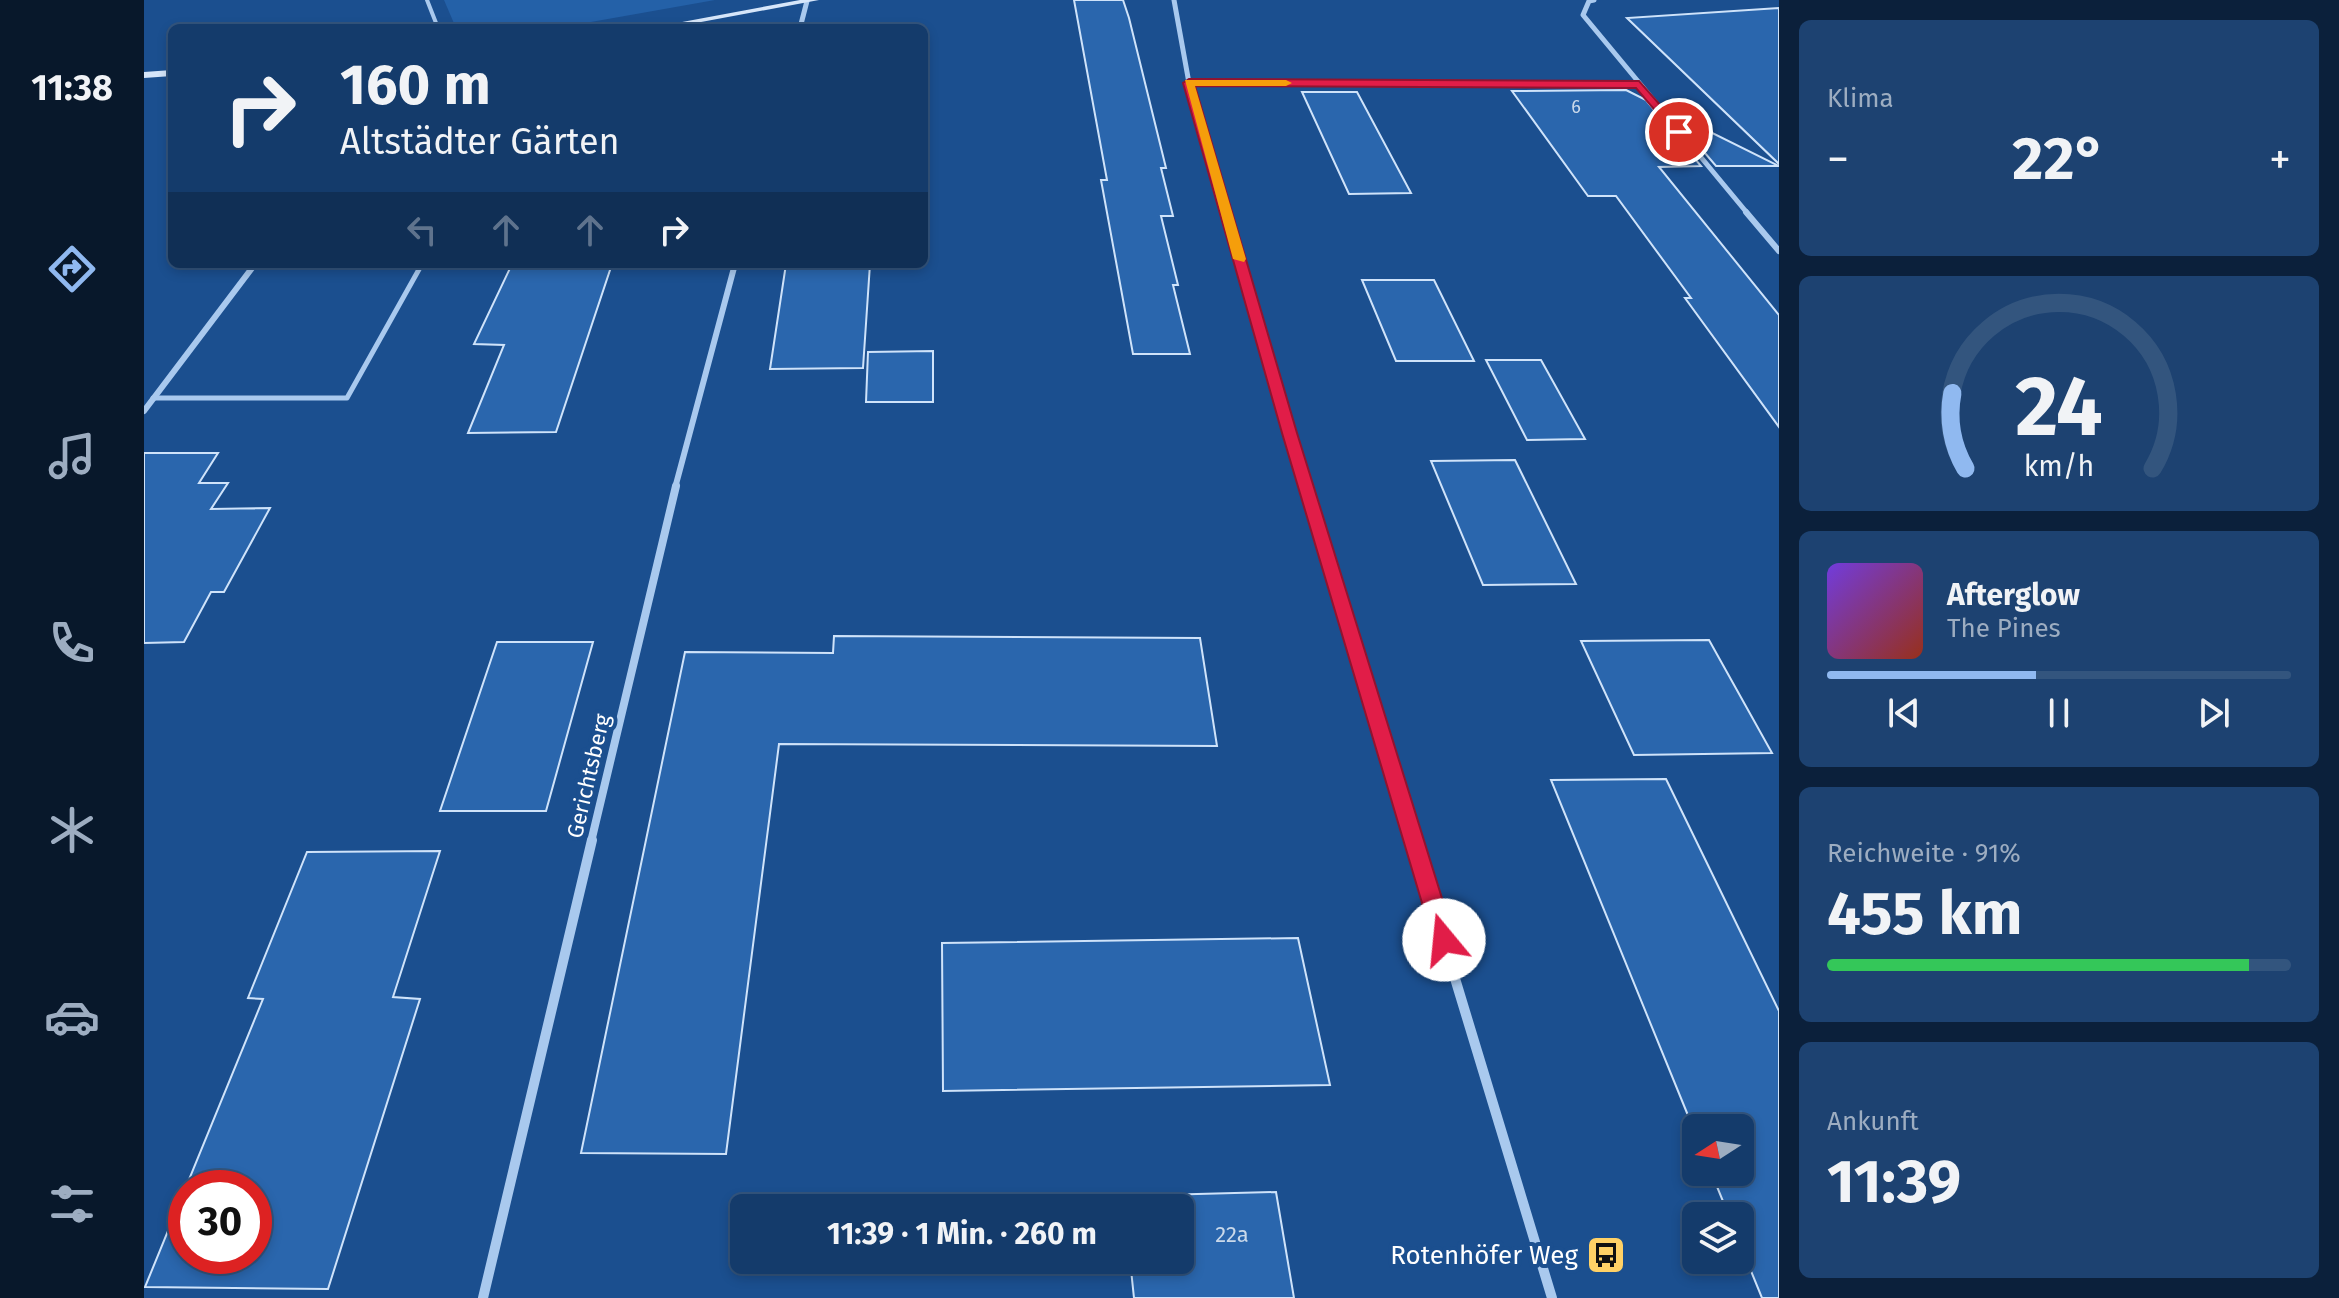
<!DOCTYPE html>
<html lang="de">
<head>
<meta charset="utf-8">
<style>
  :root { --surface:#143b6b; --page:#1d4271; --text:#f1f3f6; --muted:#9dadc1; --line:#33557e; --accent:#90b9f0 }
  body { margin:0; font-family:"Fira Sans",sans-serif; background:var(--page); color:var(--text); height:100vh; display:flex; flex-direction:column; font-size:30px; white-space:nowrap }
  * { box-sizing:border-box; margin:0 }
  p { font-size:26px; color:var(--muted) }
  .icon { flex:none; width:44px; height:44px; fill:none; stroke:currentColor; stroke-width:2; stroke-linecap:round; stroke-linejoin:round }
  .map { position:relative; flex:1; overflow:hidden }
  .sheet { display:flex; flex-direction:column; gap:20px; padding:20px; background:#0b203b; width:560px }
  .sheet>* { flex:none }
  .hud { position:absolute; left:24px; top:24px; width:760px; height:244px; border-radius:12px; box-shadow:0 4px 12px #0003,0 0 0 2px var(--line); background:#143b6b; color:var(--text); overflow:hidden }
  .needle { width:52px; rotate:258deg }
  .buttons { position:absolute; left:1538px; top:1114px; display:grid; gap:16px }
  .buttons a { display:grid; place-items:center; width:72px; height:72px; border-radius:12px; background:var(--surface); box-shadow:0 4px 12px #0003,0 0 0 2px var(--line); font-size:40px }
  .speed { position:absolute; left:24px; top:1170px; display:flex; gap:16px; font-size:40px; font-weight:700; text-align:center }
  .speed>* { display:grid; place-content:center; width:104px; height:104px; border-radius:50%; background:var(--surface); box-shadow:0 4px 12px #0003,0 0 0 2px var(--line); line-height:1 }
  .speed .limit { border:12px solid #d22; background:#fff; color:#111 }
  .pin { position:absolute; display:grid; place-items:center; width:68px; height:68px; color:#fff; margin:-34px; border:4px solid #fff; border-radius:50%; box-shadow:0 2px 8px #0007 }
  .me { position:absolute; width:88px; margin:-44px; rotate:343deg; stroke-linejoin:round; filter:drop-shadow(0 0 6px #0008) }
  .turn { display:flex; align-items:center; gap:28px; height:168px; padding:0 40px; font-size:36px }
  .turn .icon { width:104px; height:104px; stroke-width:2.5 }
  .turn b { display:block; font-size:56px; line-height:68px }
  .lanes { display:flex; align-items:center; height:76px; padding:0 40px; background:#0003; justify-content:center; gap:40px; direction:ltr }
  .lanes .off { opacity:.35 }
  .big { font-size:60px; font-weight:700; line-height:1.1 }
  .sheet .card { flex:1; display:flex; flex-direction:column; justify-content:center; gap:12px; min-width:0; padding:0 28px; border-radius:12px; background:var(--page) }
  .sheet .dial { align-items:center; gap:0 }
  .dial svg { height:208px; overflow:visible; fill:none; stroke:var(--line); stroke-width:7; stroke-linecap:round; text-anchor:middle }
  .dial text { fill:var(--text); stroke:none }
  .song { display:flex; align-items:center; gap:24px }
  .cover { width:96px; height:96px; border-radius:12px; background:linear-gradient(135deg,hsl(260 70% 55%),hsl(10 70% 35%)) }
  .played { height:8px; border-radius:4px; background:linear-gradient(90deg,var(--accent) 45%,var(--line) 45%) }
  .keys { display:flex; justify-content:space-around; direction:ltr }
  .heat { display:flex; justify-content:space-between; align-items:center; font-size:44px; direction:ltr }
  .charge { height:12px; border-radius:6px; background:linear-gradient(90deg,#34c759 91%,var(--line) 0) }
  .trip { position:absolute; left:586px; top:1194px; width:464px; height:80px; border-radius:12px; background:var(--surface); box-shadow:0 4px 12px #0003,0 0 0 2px var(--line); font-weight:700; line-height:80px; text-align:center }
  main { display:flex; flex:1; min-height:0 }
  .dock { display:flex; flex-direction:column; width:144px; justify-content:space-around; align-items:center; background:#08182b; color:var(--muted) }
  .dock .icon { width:56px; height:56px }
  .dock .on { color:var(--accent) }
  .dock b { font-size:36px; color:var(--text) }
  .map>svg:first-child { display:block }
</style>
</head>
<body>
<main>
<nav class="dock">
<b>11:38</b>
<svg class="icon on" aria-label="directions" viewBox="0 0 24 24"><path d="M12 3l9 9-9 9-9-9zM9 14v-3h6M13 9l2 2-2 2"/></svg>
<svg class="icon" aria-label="music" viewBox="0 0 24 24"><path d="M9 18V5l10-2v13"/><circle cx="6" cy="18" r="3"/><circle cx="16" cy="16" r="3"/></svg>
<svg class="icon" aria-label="phone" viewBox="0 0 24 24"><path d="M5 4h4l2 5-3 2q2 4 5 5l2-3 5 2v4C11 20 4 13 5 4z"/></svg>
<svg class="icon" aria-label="climate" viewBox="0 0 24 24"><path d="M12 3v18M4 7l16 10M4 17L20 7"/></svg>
<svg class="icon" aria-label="car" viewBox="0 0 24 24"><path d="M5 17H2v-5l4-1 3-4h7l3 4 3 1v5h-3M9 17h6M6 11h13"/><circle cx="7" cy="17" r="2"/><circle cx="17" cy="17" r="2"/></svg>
<svg class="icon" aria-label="filters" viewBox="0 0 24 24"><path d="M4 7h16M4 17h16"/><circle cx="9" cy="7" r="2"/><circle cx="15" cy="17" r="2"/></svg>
</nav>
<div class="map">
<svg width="1635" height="1298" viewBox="0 0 1635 1298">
  <rect width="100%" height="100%" fill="#1b4f8f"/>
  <!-- green -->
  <polygon fill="#2461a8" points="300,0 571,0 413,28 312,28"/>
  <!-- building -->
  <g fill="#2a66ad" stroke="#cfe3fa" stroke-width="2" fill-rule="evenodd">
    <polygon points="930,0 979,0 985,18 1022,168 1017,168 1029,216 1017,216 1034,285 1029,285 1046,354 989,354 957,180 963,180"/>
    <polygon points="1635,8 1635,164 1483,18"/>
    <polygon points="1482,90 1502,100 1557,166 1515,167 1635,315 1635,427 1541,298 1547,298 1472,196 1444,196 1368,91"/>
    <polygon points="1158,92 1213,92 1267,193 1205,194"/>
    <polygon points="1526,112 1635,166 1572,166"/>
    <polygon points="368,264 468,264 412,432 324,433 360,345 330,344"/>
    <polygon points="642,264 726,264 719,368 626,369"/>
    <polygon points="1218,280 1290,280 1330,361 1252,361"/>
    <polygon points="789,351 789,402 722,402 724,352"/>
    <polygon points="1342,360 1397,360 1441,439 1383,440"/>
    <polygon points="0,453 74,453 55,483 84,483 67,509 126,508 80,592 67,592 40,642 0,643"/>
    <polygon points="1371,460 1432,584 1339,585 1287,461"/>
    <polygon points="690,636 1056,638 1073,746 635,744 582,1154 437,1153 541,652 689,653"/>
    <polygon points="1565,640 1628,753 1490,755 1437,641"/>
    <polygon points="353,642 449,642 402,811 296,811"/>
    <polygon points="1522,779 1635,1011 1635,1298 1618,1298 1596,1244 1596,1216 1585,1216 1567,1172 1596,1172 1596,1128 1552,1128 1552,1135 1407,780"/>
    <path d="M296 851 249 997 276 999 184 1289 1 1287 119 999 104 998 163 852ZM42 1188H110V1256H42Z"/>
    <polygon points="1154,938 1186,1085 799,1091 798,943"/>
    <polygon points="1132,1192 1150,1298 990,1298 986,1260 1036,1260 1036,1208 980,1208 979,1196"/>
  </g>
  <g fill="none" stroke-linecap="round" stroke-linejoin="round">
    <!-- lane-far1 -->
    <polyline stroke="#a9c9ee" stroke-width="4" points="283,0 294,28"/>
    <!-- lane -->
    <polyline stroke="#a9c9ee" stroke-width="5" points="9,398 203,398 278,264"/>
    <!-- street-far3 -->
    <g stroke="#a9c9ee" stroke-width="5">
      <polyline points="1030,0 1045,83 1083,214"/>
      <polyline points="1450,0 1445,1 1439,15 1604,214"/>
      <polyline points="656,28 663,1"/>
      <polyline points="1045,83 1495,84"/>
    </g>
    <!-- street-far2 -->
    <g stroke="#a9c9ee" stroke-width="6">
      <polyline points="1082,212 1163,488"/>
      <polyline points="1602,212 1635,251"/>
      <polyline points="0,411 111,264"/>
      <polyline points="531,488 591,264"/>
    </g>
    <!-- street-far1 -->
    <g stroke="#a9c9ee" stroke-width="8">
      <polyline points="1162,486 1270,842"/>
      <polyline points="447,842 532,486"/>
    </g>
    <!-- street -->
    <g stroke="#a9c9ee" stroke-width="10">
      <polyline points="1269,840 1408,1298"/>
      <polyline points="339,1298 448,840"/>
    </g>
    <!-- secondary -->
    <g fill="#d6e6fa" fill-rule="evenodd">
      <polygon points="656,0 675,0 525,28 506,28"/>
      <polygon points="28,70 28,76 0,78 0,72"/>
    </g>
  </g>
  <!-- route -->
  <polygon fill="#e11d48" stroke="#92132f" stroke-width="2" points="1045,79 1495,81 1540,132 1531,134 1492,88 1051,86 1153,433 1311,940 1307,947 1300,950 1292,947 1289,940 1138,433 1039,83"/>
  <!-- slow -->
  <polygon fill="#f59e0b" points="1041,80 1142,80 1148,83 1142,86 1051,86 1102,259 1100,262 1089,259"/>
  <!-- icons -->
  <defs>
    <g id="bus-square" transform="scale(2)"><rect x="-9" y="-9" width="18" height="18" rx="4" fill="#ffd166" stroke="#1b4f8f"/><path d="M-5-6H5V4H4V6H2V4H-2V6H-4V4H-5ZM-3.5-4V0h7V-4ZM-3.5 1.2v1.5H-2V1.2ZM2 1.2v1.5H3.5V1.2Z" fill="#111"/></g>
  </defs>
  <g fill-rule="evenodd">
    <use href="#bus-square" x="1462" y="1255"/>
  </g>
  <g text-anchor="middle" stroke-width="8" stroke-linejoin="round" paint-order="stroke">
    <!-- number labels -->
    <g font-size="18" fill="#cad9ea">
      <text x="1432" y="113">6</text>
    </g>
    <!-- street labels -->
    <g font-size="22" fill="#fff" stroke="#1b4f8f">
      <text transform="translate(444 776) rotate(-77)" y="8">Gerichtsberg</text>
    </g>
    <!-- near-number labels -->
    <g font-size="22" fill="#cad9ea">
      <text x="1088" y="1242">22a</text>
    </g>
    <!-- near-poi labels -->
    <g font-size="26" fill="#fff" stroke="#1b4f8f" text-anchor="end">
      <text x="1434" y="1264">Rotenhöfer Weg</text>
    </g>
  </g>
</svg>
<div class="buttons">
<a><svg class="needle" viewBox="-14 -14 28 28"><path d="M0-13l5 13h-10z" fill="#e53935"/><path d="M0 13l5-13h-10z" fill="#9dadc1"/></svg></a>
<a><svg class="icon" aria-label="layers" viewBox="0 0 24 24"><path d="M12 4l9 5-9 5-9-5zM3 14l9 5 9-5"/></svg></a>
</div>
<div class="speed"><div class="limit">30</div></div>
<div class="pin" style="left:1535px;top:132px;background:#d93025"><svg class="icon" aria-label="arrive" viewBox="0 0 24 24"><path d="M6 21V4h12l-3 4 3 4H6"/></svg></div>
<svg class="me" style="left:1300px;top:940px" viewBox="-20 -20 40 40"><circle r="19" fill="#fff"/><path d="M0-13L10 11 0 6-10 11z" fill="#e11d48"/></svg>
<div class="trip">11:39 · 1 Min. · 260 m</div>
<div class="hud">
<div class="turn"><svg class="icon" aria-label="right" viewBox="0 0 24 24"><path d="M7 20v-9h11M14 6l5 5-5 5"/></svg><div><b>160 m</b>Altstädter Gärten</div></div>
<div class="lanes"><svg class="icon off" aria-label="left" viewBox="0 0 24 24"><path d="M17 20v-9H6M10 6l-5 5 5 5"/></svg><svg class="icon off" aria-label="ahead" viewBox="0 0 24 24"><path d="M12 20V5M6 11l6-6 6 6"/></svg><svg class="icon off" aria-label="ahead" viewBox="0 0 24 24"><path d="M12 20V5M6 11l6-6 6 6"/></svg><svg class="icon" aria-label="right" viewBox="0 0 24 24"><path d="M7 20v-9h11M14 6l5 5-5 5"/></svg></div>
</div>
</div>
<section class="sheet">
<div class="card"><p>Klima</p>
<div class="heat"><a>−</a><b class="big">22°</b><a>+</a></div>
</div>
<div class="card dial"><svg viewBox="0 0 100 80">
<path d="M14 69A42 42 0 1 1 86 69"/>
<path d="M14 69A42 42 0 0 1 9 40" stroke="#90b9f0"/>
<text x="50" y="56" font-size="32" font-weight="700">24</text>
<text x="50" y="72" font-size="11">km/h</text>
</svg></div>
<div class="card">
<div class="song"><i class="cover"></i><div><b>Afterglow</b><p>The Pines</p></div></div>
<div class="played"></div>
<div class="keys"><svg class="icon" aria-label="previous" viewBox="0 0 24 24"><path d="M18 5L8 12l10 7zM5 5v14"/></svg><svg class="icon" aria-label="pause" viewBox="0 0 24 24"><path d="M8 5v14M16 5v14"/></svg><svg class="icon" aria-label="next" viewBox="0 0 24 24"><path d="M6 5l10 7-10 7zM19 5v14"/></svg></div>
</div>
<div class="card"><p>Reichweite · 91%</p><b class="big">455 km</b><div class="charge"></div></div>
<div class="card"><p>Ankunft</p><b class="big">11:39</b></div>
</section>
</main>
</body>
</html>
